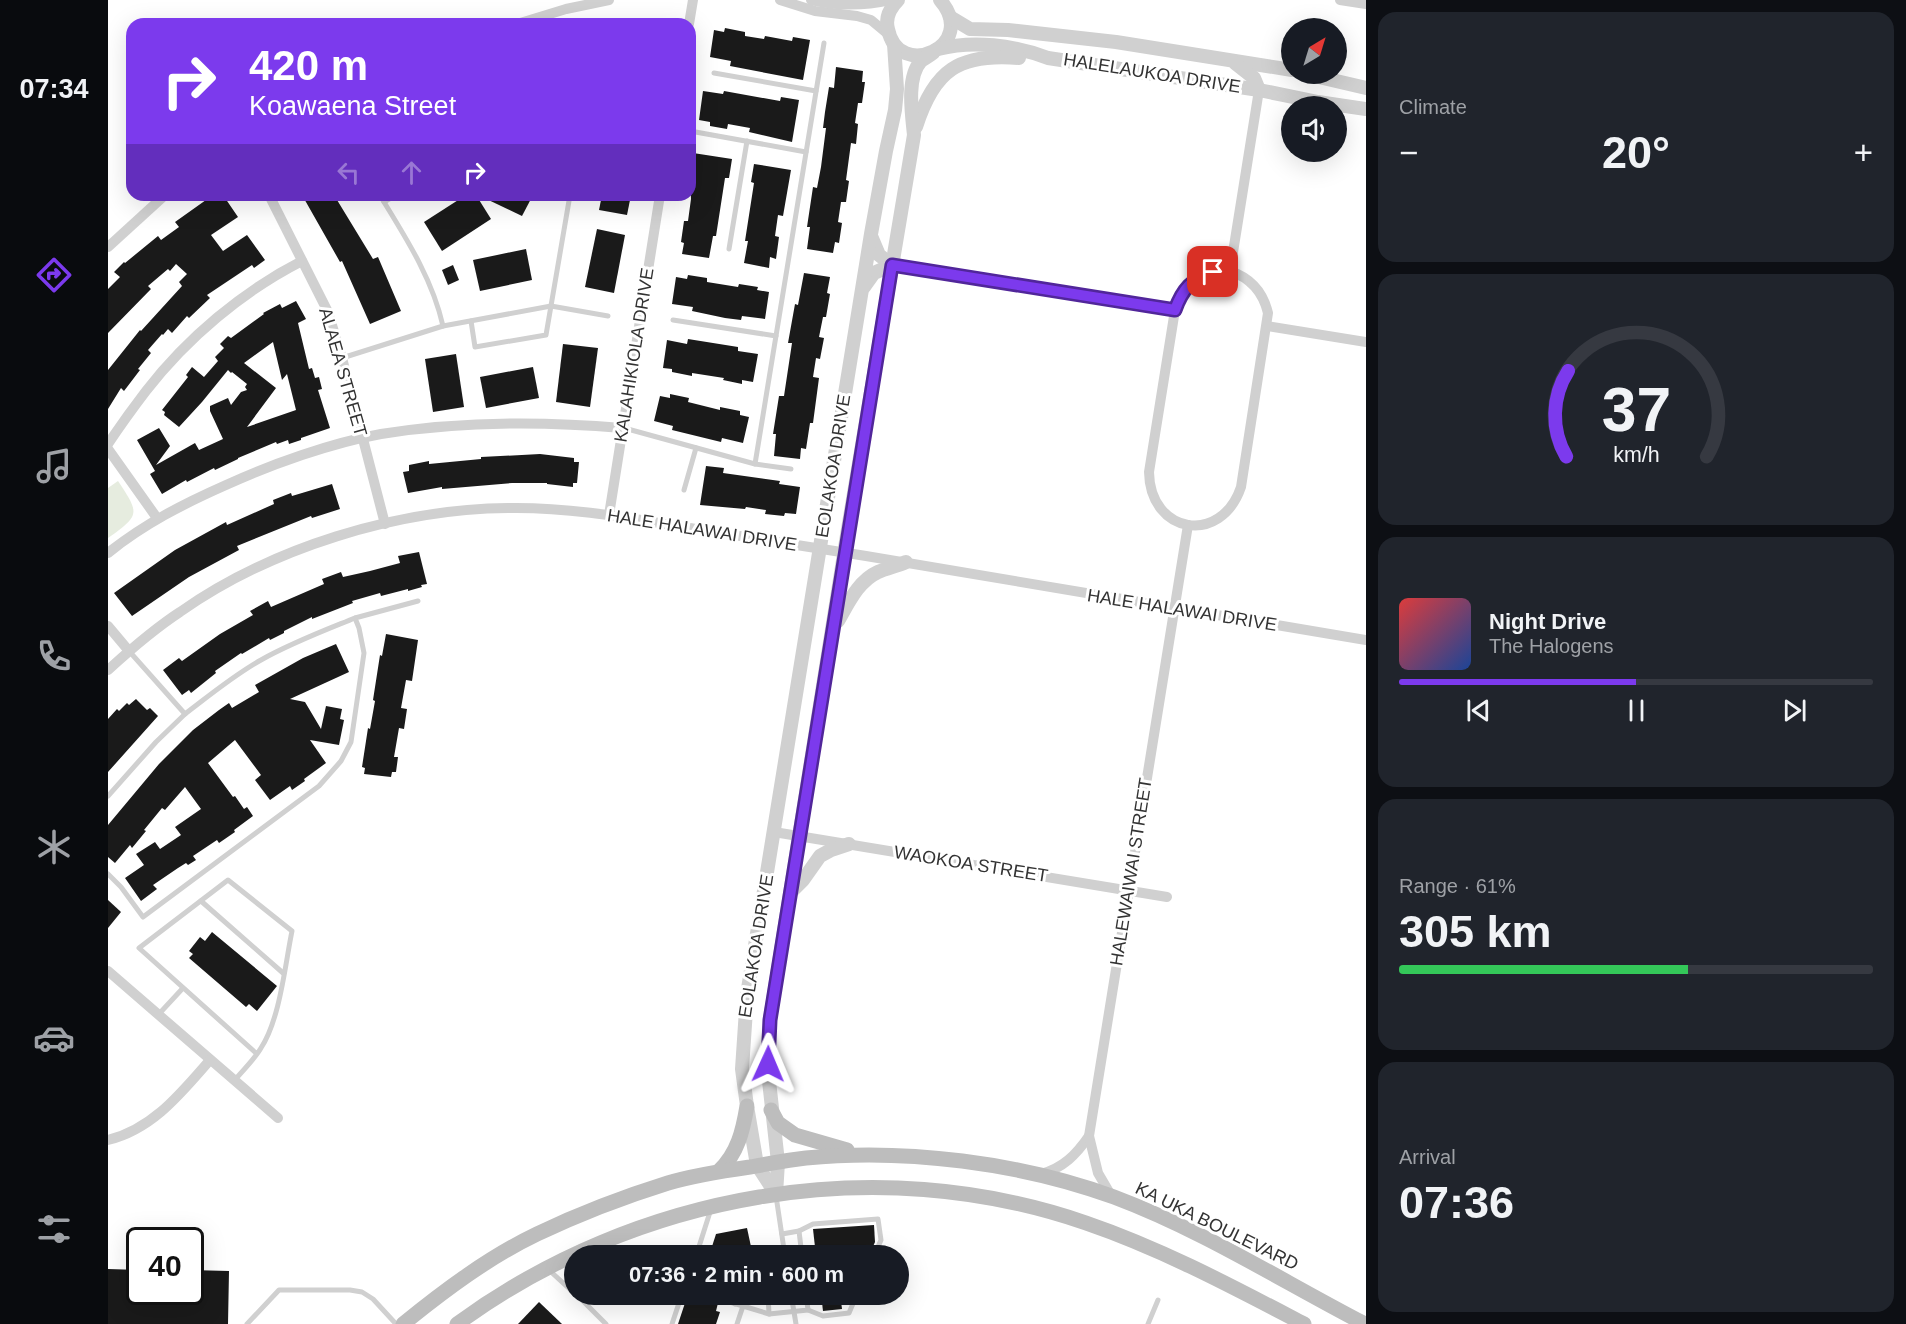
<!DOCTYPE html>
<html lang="en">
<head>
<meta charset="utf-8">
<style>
  :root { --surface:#171b24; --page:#20242c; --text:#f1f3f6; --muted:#9ea1a6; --line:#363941; --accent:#7c3aed }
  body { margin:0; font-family:Helvetica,sans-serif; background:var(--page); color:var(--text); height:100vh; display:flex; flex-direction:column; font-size:22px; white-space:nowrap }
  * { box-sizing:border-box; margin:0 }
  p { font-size:20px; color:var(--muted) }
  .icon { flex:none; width:33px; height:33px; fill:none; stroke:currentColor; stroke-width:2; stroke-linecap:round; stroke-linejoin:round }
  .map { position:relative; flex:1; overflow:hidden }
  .drawer { display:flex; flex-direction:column; gap:12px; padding:12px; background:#0d0f14; width:540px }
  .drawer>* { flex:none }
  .guide { position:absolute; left:18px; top:18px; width:570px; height:183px; border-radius:18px; box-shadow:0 6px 24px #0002; background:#7c3aed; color:#fff; overflow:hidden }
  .needle { width:39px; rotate:38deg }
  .tools { position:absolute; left:1173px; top:18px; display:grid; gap:12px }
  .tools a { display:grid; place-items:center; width:66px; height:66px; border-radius:50%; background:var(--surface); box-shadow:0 6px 24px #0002; font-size:30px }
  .speed { position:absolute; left:18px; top:1227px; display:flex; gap:12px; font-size:30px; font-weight:700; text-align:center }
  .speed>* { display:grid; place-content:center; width:78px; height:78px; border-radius:50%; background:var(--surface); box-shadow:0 6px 24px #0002; line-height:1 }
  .speed .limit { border:3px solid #111; border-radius:9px; background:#fff; color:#111 }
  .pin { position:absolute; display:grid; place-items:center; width:51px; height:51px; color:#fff; margin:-26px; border-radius:12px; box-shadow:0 3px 9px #0006 }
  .me { position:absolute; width:66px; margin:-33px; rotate:1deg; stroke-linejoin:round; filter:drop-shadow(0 0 4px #0008) }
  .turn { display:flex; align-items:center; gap:21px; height:126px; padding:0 24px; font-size:27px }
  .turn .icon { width:78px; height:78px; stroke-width:2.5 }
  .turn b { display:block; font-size:42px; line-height:51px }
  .lanes { display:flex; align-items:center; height:57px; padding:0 24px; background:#0003; justify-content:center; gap:30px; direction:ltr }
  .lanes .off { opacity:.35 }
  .big { font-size:45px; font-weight:700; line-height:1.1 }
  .drawer .widget { flex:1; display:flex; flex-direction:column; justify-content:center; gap:9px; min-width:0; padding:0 21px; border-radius:18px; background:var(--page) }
  .drawer .dial { align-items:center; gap:0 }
  .dial svg { height:156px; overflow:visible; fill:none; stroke:var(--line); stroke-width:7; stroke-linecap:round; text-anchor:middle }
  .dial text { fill:var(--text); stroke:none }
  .song { display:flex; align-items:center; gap:18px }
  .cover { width:72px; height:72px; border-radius:9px; background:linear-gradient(135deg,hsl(0 70% 55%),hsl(220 70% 35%)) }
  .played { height:6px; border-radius:3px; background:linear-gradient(90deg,var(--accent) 50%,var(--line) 50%) }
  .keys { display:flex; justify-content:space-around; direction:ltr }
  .heat { display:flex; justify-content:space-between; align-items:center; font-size:33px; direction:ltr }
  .charge { height:9px; border-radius:4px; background:linear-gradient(90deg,#34c759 61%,var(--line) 0) }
  .trip { position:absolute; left:456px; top:1245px; width:345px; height:60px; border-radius:30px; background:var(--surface); box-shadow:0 6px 24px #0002; font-weight:700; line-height:60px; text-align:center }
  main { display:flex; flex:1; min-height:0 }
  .dock { display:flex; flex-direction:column; width:108px; justify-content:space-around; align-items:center; background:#090b0e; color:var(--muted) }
  .dock .icon { width:42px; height:42px }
  .dock .active { color:var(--accent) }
  .dock b { font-size:27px; color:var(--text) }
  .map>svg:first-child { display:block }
</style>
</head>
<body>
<main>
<nav class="dock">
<b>07:34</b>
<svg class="icon active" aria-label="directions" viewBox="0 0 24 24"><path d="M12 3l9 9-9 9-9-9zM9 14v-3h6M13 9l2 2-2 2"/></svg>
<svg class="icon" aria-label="music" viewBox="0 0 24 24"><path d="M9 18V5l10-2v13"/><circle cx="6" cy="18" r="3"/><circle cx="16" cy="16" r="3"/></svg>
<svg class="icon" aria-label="phone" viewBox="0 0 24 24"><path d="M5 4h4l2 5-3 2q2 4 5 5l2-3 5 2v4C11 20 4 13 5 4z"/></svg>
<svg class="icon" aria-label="climate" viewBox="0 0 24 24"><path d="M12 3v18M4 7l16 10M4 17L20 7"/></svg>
<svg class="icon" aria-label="car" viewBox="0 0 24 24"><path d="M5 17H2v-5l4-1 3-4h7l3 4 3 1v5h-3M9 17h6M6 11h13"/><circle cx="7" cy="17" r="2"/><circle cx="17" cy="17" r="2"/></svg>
<svg class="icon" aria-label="filters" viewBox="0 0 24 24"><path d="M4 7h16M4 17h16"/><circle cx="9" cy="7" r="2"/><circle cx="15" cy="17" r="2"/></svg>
</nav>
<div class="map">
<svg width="1258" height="1324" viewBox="0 0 1258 1324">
  <rect width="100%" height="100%" fill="#fff"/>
  <!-- green -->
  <path fill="#e6ecdf" d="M10 481C32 514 32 515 0 538V488Z"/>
  <!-- building -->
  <g fill="#1a1a1a" fill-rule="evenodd">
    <polygon points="617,28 637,32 637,36 656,39 657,36 684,41 685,37 702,40 695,80 622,66 623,61 602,57 606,30 616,32"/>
    <polygon points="728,67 755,71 754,82 757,82 754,103 750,103 747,123 750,124 748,144 743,143 738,180 741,181 738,202 733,202 730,222 734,223 731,243 727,242 725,253 699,249 702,227 699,227 705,187 709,188 713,167 718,128 715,128 717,112 721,87 726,88"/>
    <polygon points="595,91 615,94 616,91 672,101 673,97 691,100 684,142 641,132 642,128 620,124 619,129 602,126 602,122 591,120"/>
    <polygon points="585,153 624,159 621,178 617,178 608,236 605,236 601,258 574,254 576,243 573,242 576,221 580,221 583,199 582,172"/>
    <polygon points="646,164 683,170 675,216 670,215 667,236 671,237 668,259 662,257 661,268 636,263 640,241 637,241 646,183 643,182"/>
    <polygon points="105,195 115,195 130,217 103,235 115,251 139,235 157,260 146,268 144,265 99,295 102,298 81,318 79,316 64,333 60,329 55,335 54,334 40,350 43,353 30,369 32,370 16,391 13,388 0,409 0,370 32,330 33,331 74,286 71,282 79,274 68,264 62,271 60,269 40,286 43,289 0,333 0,289 12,277 6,272 16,262 17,263 50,236 53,240 71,227 67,222"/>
    <polygon points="194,195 226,195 265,259 270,257 293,311 262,324 234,261 232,262"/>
    <polygon points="358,195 368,195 383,219 334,251 316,222"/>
    <polygon points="370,195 425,195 414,216"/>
    <polygon points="494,195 523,195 519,215 491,210"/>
    <polygon points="489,229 517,235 506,293 477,287"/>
    <polygon points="418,249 424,280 372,291 365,260"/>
    <polygon points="345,265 351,280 340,285 334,270"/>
    <polygon points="696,273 722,277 719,293 722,294 718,317 715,317 711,337 716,338 712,359 708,358 705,377 711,378 705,423 702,423 698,449 693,448 692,459 666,456 668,434 665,434 671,396 676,396 684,343 680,343 687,304 690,305"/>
    <polygon points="580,275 599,278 599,282 630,287 631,284 650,287 649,290 661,292 657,319 634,316 633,320 617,318 584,311 585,307 564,304 568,277 579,279"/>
    <path d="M188 301 198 319 190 323 201 369 204 368 207 378 211 377 214 389 210 390 222 428 193 438V440L181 444 180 440 169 444 168 442 130 458V459L107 470 106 468 79 482 78 480 54 494 42 474 47 471 29 440 51 428 62 446 48 465 87 443 91 450 115 439 102 411V406L120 398 123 405 133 392 139 390 137 387 139 384 124 372 123 373 120 370 94 402 71 427 56 415 57 412 54 410 80 377 78 375 84 367 96 377 110 361 107 357 116 348 112 344 120 336 123 338 156 314 155 313 172 304 174 308ZM165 342 174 380 179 374 188 410 139 427 168 388 136 363Z"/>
    <polygon points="580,339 630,347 630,351 650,354 645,382 634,380 634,384 615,380 616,378 584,373 584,376 564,372 564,369 555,368 559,340 579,344"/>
    <polygon points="455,344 490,348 482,407 448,402"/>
    <polygon points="348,354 356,407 325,412 317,359"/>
    <polygon points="425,367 431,398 378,408 372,377"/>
    <polygon points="562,394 581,398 580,402 612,410 612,407 632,411 632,415 641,417 635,443 614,438 613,442 564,430 565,426 546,421 552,396 562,398"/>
    <polygon points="432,454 466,458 466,462 471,462 469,483 465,483 465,487 439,484 439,483 404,483 334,489 334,487 300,493 295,472 301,471 301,465 321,461 321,464 373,459 373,457"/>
    <polygon points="598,466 616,468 615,473 672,481 671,484 692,487 688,514 677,513 676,516 657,514 658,510 638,507 637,509 592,505"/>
    <polygon points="224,484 232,509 204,518 203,516 129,546 131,550 81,577 24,616 6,593 67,550 118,522 119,525 166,504 165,500 183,493 184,496"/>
    <polygon points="311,552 319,584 313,585 314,587 300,591 300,589 273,596 272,593 244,601 245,603 204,619 204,617 176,631 176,633 162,640 161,638 134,654 133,653 107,671 108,673 83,693 81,690 74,695 55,670 71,658 74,661 112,634 145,615 142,611 160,601 163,607 216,584 214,579 233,572 235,577 262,571 292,563 290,556"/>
    <polygon points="278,634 310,640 304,681 298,680 293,708 299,709 296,729 291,728 286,757 290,757 288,772 284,772 283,777 256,774 257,768 254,767 260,728 262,729 267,701 265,700 272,655 274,656"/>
    <polygon points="228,644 241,672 182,699 197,702 213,729 218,706 234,709 232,719 236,720 231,745 202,740 218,763 196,779 197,781 184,790 182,786 162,800 147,780 153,775 127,740 100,763 125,797 127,796 136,809 139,807 145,816 126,830 127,832 111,843 109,840 85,856 88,860 80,865 78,863 70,868 45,885 49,889 33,901 17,878 36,865 28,854 47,842 52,849 73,835 67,827 93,809 77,787 57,810 54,808 36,830 38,831 24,848 22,845 7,863 0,857 0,825 51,764 85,730 111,710 121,703 124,708 151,692 147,685 195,658"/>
    <polygon points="28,699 39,710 42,708 50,716 0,772 0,719 9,709 11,711 19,703 21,705"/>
    <polygon points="0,900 13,912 0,928"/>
    <polygon points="104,932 169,986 149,1011 141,1004 138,1007 81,958 85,954 81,951 92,937 97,941"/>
    <polygon points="766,1225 767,1242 761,1256 708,1256 705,1229"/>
    <polygon points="639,1228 645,1256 601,1256 608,1234"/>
    <polygon points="0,1269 32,1270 32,1292 82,1292 82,1270 121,1271 120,1324 0,1324"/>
    <polygon points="580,1294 591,1294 594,1298 610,1303 608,1311 612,1312 608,1324 570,1324"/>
    <polygon points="713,1294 732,1294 734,1309 715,1311"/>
    <polygon points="431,1302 454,1324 410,1324"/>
  </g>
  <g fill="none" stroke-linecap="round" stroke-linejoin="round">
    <!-- service -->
    <g stroke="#d0d0d0" stroke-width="5">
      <polyline points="606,73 708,91"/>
      <polyline points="582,131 698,152"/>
      <polyline points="272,195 276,202 288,195"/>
      <path d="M276 202C300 241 325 281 335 326L443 306 500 316"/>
      <polyline points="621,249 639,141"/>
      <polyline points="565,320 668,336"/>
      <polyline points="363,321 367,347 438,335 462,195"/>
      <polyline points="234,358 335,326"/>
      <polyline points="516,428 647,464 683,469"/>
      <polyline points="647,464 716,43"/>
      <polyline points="576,490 588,448"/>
      <path d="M77 714C102 695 126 675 153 660 183 643 215 631 247 618"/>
      <polyline points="0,796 48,742 77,714 21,651"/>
      <polyline points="0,874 13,887 35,917 211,786 233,761 243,742 256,653 251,628 247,618 310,601"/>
      <polyline points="93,901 175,973"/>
      <polyline points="50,1015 75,988"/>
      <path d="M126 1081C135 1070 146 1060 153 1048 172 1019 177 965 184 931L120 880 31 948 149 1054"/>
      <polyline points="668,1196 677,1256"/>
      <polyline points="691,1231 705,1224 770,1219 773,1240 766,1256"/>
      <polyline points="674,1234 691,1231 694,1256"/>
      <polyline points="588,1256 602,1212"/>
      <polyline points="442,1271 466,1293"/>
      <polyline points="468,1294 498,1324"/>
      <polyline points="596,1294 635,1306"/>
      <polyline points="660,1294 661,1314"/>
      <polyline points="683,1294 688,1324"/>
      <polyline points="627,1304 630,1294"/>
      <polyline points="700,1310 715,1316 741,1313 749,1294"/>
      <polyline points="139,1324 171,1290 242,1290 254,1292 265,1299 288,1324"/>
      <polyline points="564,1324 574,1294"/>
      <polyline points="629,1324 635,1306 661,1314 700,1310 698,1294"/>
      <polyline points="1040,1324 1050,1300"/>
    </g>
    <!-- minor -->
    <g stroke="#d0d0d0" stroke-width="10">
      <polyline points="672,0 707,11 749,16 763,20 781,35"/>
      <path d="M703 0C730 6 755 6 782 0"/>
      <polyline points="1232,0 1258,4"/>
      <polyline points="409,24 458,9 501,0"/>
      <polyline points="581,24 585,0"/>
      <polyline points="161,195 220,312 234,358 277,524"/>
      <polyline points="0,247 57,195"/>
      <polyline points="784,265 1067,310"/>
      <path d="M1122 271C1143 278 1155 292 1160 313L1133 487C1113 546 1042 534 1041 472L1067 310C1076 284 1094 269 1122 271Z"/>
      <polyline points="1122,271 1151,90"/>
      <polyline points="1159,326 1258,342"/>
      <path d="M0 444C12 426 25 408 38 391 79 338 135 291 194 261"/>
      <polyline points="0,449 49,518"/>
      <polyline points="501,515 552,195"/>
      <path d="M0 553C36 524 75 504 118 485 164 464 223 443 273 434 353 421 434 421 514 428"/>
      <polyline points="0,626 21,651"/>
      <path d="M0 670C23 649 46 629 72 612 163 548 289 509 400 508 455 507 510 516 563 525 628 535 693 546 758 556 925 583 1091 613 1258 640"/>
      <polyline points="666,832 1059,897"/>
      <polyline points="0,971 170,1118"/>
      <path d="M0 1140C45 1129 73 1093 102 1060"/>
      <path d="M933 1174C955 1168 968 1155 981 1136"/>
      <polyline points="1004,1197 990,1173 981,1136 1080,525"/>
    </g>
    <!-- tertiary -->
    <g stroke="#d0d0d0" stroke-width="14">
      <path d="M790 0C782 8 777 18 780 29 790 82 872 46 832 0"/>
      <polyline points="842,17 862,29 900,30 1008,42 1184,70"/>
      <path d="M830 49C865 40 906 45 940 58L1151 90 1210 102 1258 109"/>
      <polyline points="1127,63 1146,78 1151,90"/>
      <polyline points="1198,74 1258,88"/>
      <path d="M808 127C826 70 851 53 911 58"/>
      <polyline points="763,236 771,255 784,265"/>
      <polyline points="756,287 766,273 784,265"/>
      <path d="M730 621C740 604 750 581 770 572 779 568 789 566 798 562"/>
      <polyline points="682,893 695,880 712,856 723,850 741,844"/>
      <polyline points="668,1194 649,1165 639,1106 634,1069 639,995 763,234 778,151 787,110 789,89 786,44"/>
      <path d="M668 1194 670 1162 661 1081 660 1047 662 1019 739 535 806 135C804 115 798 77 813 61 817 58 821 56 825 53"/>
    </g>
    <!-- secondary -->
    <g stroke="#bdbdbd" stroke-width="15">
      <polyline points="663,1110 670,1123 687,1135 739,1150"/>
      <path d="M611 1171C630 1153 635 1130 639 1106"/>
      <path d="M295 1324C337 1290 381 1257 429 1234 471 1214 515 1197 560 1183 587 1175 614 1171 642 1167 660 1164 679 1160 698 1158 797 1148 913 1163 1006 1197 1094 1230 1174 1281 1257 1324"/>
      <path d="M349 1324C528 1193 767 1150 978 1223 1054 1249 1125 1287 1196 1324"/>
    </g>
  </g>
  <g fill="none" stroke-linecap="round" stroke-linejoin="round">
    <!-- route casing -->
    <g stroke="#51269a" stroke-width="15">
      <path id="route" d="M660 1064 662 1020 784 265 1067 310C1074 290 1084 278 1105 272"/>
    </g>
    <!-- route -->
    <use href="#route" stroke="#7c3aed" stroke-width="10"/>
  </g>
  <g text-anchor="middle" stroke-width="6" stroke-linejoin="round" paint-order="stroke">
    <!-- street labels -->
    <g font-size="18" fill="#333" stroke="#fff">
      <text transform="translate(1044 73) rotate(9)" y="6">HALELAUKOA DRIVE</text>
      <text transform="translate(526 355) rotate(-81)" y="6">KALAHIKIOLA DRIVE</text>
      <text transform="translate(235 372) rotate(74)" y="6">ALAEA STREET</text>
      <text transform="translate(725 466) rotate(-81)" y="6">EOLAKOA DRIVE</text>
      <text transform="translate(594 530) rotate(9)" y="6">HALE HALAWAI DRIVE</text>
      <text transform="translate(1074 610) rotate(9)" y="6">HALE HALAWAI DRIVE</text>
      <text transform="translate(863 864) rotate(9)" y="6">WAOKOA STREET</text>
      <text transform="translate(1023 872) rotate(-81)" y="6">HALEWAIWAI STREET</text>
      <text transform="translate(648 946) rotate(-81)" y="6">EOLAKOA DRIVE</text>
      <text transform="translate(1109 1226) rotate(26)" y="6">KA UKA BOULEVARD</text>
    </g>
  </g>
</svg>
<div class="tools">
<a><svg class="needle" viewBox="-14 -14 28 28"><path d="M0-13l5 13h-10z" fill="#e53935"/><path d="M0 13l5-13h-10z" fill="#9ea1a6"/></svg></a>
<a><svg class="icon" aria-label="sound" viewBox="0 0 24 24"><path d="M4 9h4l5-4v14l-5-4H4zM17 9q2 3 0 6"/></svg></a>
</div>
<div class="speed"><div class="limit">40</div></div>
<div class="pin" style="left:1105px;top:272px;background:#d93025"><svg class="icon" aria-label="arrive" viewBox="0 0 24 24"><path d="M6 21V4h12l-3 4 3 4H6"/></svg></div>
<svg class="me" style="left:660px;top:1064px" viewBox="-20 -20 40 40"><path d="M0-17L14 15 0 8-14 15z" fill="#7c3aed" stroke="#fff" stroke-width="4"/></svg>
<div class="trip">07:36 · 2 min · 600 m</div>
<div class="guide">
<div class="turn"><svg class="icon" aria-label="right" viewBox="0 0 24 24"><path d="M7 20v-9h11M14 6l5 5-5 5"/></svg><div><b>420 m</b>Koawaena Street</div></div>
<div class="lanes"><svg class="icon off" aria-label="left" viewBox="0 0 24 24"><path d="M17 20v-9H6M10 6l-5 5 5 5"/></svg><svg class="icon off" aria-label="ahead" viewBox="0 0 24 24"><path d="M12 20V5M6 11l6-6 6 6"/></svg><svg class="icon" aria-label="right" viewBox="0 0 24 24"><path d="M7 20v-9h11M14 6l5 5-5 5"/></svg></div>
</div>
</div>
<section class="drawer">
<div class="widget"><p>Climate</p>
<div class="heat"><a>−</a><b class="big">20°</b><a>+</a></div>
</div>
<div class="widget dial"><svg viewBox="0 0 100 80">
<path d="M14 69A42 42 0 1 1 86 69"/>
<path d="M14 69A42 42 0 0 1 15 25" stroke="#7c3aed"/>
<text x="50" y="56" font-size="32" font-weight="700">37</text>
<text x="50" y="72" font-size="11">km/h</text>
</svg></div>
<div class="widget">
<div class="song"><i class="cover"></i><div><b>Night Drive</b><p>The Halogens</p></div></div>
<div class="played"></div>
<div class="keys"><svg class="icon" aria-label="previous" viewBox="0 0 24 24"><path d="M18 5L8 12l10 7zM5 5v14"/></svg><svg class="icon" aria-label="pause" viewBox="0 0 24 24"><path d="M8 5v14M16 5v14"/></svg><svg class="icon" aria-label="next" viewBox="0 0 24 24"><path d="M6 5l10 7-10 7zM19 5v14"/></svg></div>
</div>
<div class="widget"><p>Range · 61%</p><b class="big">305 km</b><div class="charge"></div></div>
<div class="widget"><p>Arrival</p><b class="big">07:36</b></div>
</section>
</main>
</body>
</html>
